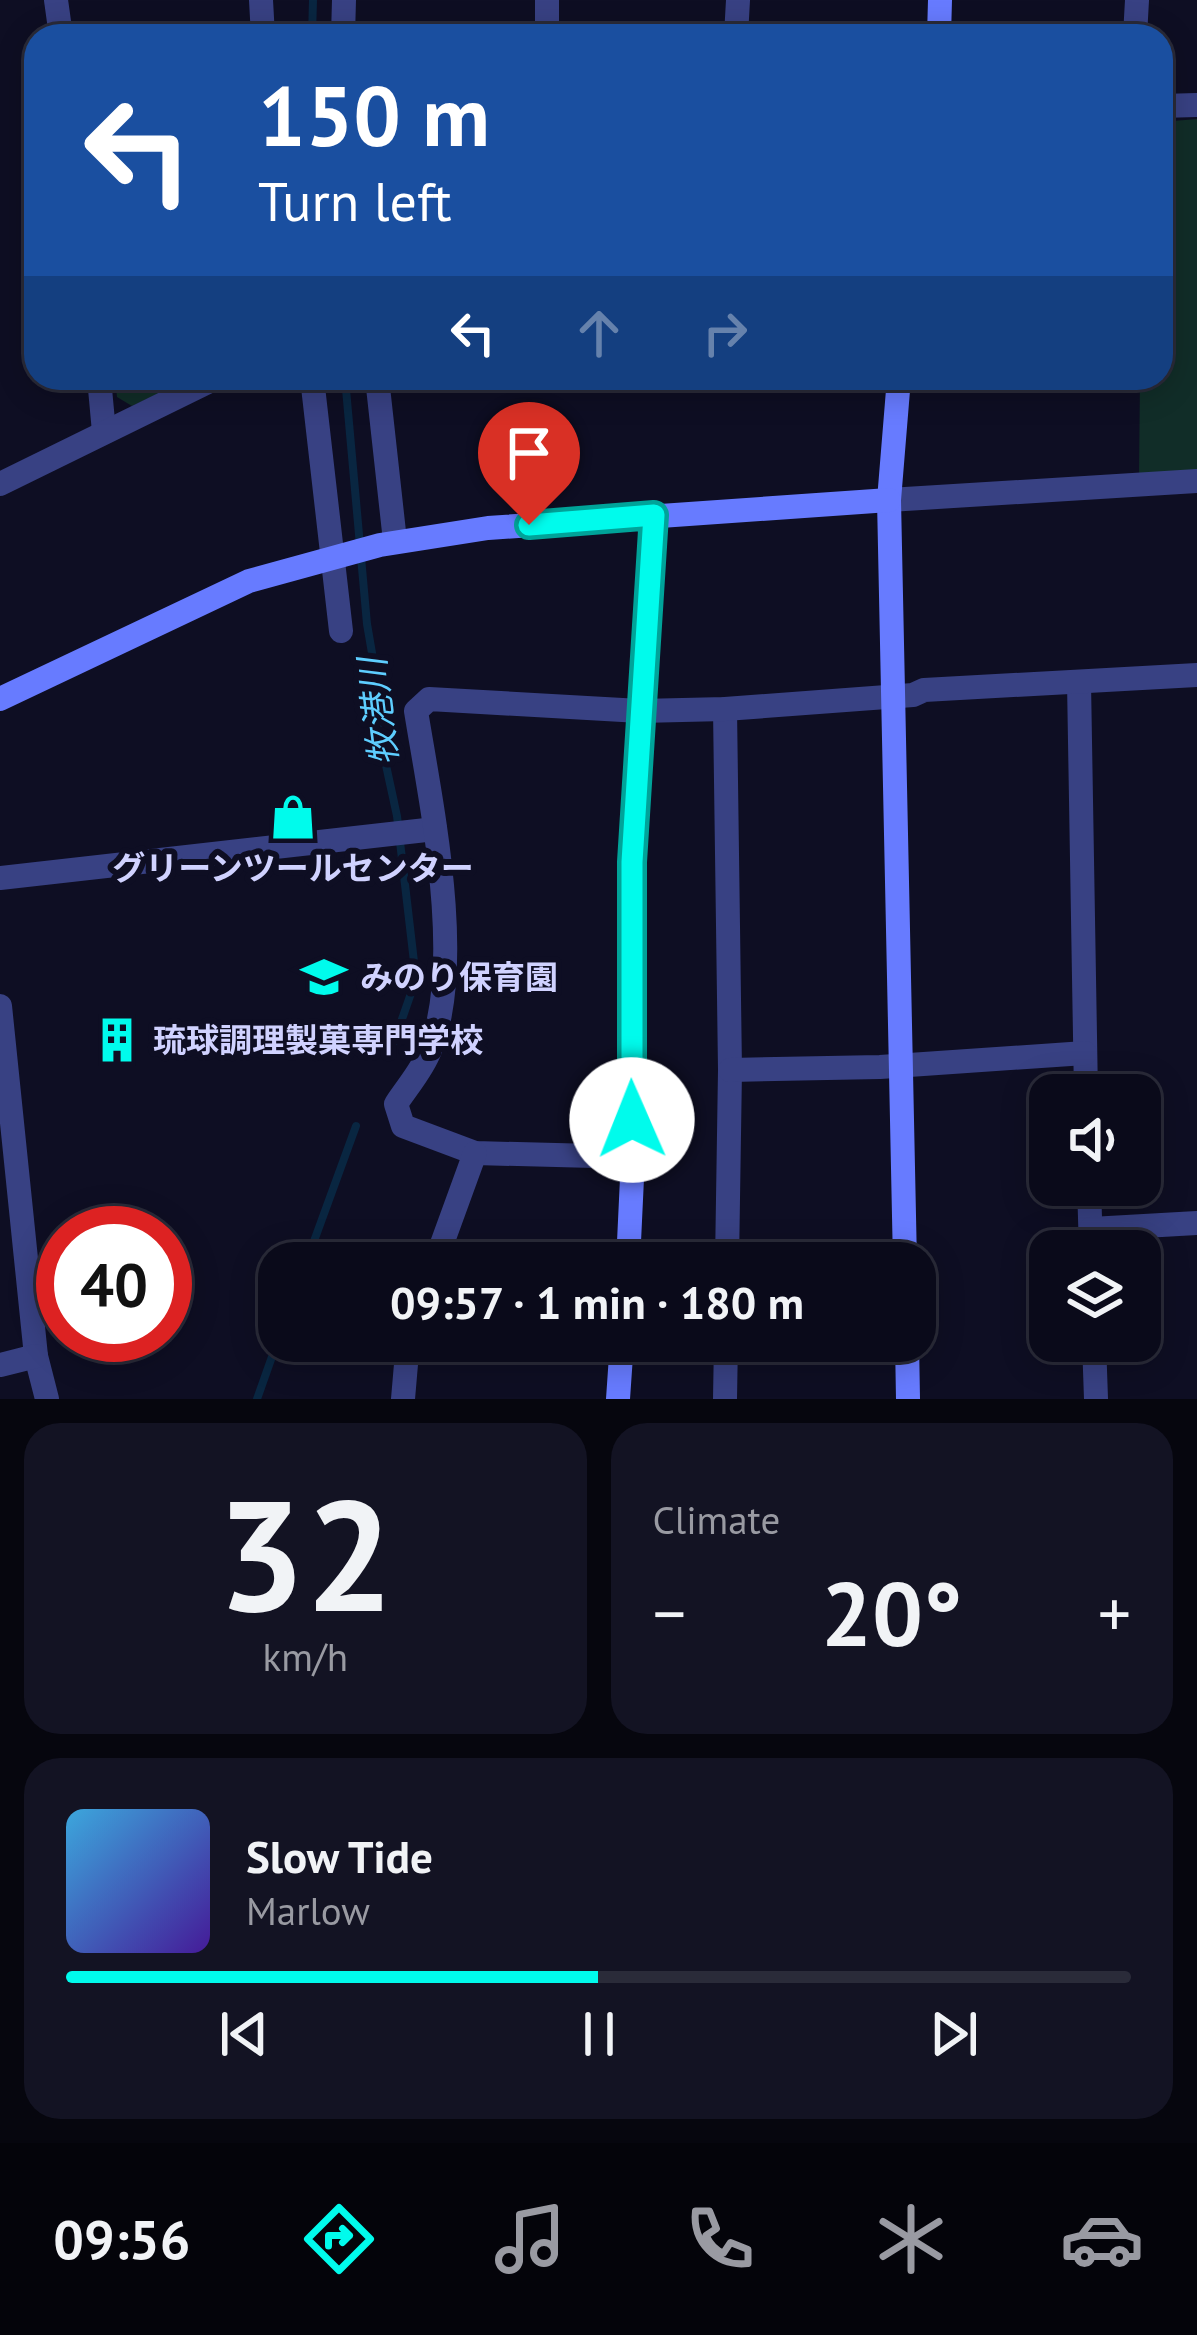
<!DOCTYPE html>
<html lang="en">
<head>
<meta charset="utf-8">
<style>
  :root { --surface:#0a0a1a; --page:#131323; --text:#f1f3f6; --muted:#999aa2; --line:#2a2b39; --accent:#00fbec }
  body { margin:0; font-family:"PT Sans","Noto Sans JP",sans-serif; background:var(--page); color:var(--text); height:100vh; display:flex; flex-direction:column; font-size:45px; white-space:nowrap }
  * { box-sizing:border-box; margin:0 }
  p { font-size:39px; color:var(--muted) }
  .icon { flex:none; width:66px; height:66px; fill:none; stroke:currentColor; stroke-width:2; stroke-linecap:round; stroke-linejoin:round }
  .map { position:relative; height:1399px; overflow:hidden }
  .details { display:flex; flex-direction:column; gap:24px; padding:24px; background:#06060e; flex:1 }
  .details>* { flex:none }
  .guide { position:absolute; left:24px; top:24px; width:1149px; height:366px; border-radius:36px; box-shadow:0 6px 30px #0003,0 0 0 3px var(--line); background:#1a4fa0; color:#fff; overflow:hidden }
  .buttons { position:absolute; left:1029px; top:1074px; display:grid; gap:24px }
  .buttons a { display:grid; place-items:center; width:132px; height:132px; border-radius:24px; background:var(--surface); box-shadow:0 6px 30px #0003,0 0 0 3px var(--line); font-size:60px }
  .speed { position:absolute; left:36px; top:1206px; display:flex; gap:24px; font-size:60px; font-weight:700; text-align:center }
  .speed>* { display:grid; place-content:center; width:156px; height:156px; border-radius:50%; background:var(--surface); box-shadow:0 6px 30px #0003,0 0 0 3px var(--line); line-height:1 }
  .speed .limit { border:18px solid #d22; background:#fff; color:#111 }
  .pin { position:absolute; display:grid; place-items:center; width:102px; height:102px; color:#fff; margin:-123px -51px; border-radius:50% 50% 50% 0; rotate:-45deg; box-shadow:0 0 12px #0007 }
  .pin .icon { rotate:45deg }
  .me { position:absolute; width:132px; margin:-66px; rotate:359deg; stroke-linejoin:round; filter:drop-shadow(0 0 9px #0008) }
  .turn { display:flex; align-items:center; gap:42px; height:252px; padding:0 36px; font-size:54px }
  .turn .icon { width:156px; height:156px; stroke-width:2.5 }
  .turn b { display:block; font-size:84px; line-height:102px }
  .lanes { display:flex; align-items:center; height:114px; padding:0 36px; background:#0003; justify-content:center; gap:60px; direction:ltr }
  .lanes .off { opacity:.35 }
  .big { font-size:90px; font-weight:600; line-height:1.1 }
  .details .card { flex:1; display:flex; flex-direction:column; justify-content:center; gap:18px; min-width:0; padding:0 42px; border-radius:36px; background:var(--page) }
  .details .dial { align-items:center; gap:0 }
  .dial b { font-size:156px; line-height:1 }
  .song { display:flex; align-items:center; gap:36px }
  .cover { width:144px; height:144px; border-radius:18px; background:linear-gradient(135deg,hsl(200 70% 55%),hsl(260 70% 35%)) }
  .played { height:12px; border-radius:6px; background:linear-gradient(90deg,var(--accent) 50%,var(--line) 50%) }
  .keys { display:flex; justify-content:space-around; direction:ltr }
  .heat { display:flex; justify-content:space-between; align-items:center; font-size:66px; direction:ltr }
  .details .tiles { flex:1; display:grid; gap:24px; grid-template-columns:1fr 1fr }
  .card:last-child { grid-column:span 2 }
  .trip { position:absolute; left:258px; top:1242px; width:678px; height:120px; border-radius:36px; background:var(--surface); box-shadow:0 6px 30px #0003,0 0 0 3px var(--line); font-weight:600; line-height:120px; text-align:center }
  .tabs { display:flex; height:192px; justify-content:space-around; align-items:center; background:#04040a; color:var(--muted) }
  .tabs .icon { width:84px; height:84px }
  .tabs .current { color:var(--accent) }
  .tabs b { font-size:54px; color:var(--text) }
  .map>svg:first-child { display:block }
</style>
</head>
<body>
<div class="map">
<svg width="1197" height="1399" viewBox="0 0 1197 1399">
  <rect width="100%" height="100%" fill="#0e0e23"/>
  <!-- green -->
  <g fill="#112d28">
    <polygon points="1197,119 1197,471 1139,476 1140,378 1161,378 1161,122"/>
    <polygon points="115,378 191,378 132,406 117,397"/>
  </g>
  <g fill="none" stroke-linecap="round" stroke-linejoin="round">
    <!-- stream -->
    <g stroke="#092641" stroke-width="8">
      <polyline points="312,36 313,0"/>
      <polyline points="345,378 367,624 377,682 376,719 397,816 416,979 394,1042"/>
      <polyline points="306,1263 356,1126"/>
      <polyline points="257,1399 279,1337"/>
    </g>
    <!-- street -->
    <g stroke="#384183" stroke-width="24">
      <polyline points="56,0 61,36"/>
      <polyline points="261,0 263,36"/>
      <polyline points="343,36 344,0"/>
      <polyline points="547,36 547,0"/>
      <polyline points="736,36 738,0"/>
      <polyline points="1135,36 1137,0"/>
      <polyline points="1161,106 1197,105"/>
      <polyline points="99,378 104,432"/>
      <polyline points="312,378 341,631"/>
      <polyline points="377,378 395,541"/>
      <polyline points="0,484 216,378"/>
      <polyline points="889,500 1197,481"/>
      <polyline points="1079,682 1086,1095"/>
      <polyline points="725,709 730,1070 727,1263"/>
      <polyline points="0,878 435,829"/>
      <polyline points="0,1006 36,1356 47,1399"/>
      <polyline points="730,1070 880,1067 1085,1053"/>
      <path d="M633 1157 475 1153 403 1126 396 1104C407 1087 423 1069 430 1050 465 962 431 804 416 711L429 699 640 711 725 709 913 695 924 690 1197 675"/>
      <polyline points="1089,1185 1091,1251"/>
      <polyline points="1091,1229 1197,1223"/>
      <polyline points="435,1263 475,1153"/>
      <polyline points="1094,1341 1096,1399"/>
      <polyline points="0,1365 36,1356"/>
      <polyline points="403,1399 408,1341"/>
      <polyline points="725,1399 726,1341"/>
    </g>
    <!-- secondary -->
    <g stroke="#677bff" stroke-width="24">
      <polyline points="939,36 940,0"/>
      <polyline points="899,378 889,500 905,1263"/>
      <polyline points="0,699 249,581 380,545 488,528 889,500"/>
      <polyline points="628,1263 633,1157 632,861 654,515"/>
      <polyline points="907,1341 908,1399"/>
      <polyline points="618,1399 622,1341"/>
    </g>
  </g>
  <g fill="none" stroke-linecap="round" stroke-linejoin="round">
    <!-- route casing -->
    <g stroke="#00a399" stroke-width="30">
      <polyline id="route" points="529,525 654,515 632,862 632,1120"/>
    </g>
    <!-- route -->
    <use href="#route" stroke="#00fbec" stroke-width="21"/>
  </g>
  <!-- icons -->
  <defs>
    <g id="shop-bare" transform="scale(3.6)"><path d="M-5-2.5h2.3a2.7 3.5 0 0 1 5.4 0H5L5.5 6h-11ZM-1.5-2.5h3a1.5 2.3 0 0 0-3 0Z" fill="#00fbec" stroke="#0e0e23" stroke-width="2.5" paint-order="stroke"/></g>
    <g id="school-bare" transform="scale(3.6)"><path d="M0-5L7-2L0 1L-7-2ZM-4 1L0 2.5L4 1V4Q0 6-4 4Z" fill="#00fbec" stroke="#0e0e23" stroke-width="2.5" paint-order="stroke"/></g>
    <g id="building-bare" transform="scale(3.6)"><path d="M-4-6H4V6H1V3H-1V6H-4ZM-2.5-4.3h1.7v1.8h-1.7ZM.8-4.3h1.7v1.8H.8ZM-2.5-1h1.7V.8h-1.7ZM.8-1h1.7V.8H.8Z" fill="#00fbec" stroke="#0e0e23" stroke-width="2.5" paint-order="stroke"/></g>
  </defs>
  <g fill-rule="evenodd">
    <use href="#shop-bare" x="293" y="817"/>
    <use href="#school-bare" x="324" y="977"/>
    <use href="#building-bare" x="117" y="1040"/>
  </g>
  <g text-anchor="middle" stroke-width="12" stroke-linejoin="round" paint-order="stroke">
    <!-- poi labels -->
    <g font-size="33" font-weight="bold" fill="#d0d2ff" stroke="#0e0e23" text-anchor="start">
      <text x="293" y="880" text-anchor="middle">グリーンツールセンター</text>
      <text x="360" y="989">みのり保育園</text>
      <text x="153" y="1052">琉球調理製菓専門学校</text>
    </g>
    <!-- water labels -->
    <g font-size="36" font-style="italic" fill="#5eceff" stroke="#0e0e23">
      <text transform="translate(378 712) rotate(-97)" y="13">牧港川</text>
    </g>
  </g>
</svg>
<div class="buttons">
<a><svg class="icon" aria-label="sound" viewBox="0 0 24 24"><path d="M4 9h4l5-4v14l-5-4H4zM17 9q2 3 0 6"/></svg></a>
<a><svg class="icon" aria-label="layers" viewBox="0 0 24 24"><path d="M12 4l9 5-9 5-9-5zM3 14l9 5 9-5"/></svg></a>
</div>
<div class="speed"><div class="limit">40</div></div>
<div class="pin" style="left:529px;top:525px;background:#d93025"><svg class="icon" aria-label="arrive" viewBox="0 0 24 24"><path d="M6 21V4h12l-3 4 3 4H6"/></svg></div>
<svg class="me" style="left:632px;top:1120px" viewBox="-20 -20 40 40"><circle r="19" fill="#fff"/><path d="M0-13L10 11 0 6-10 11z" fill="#00fbec"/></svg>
<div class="trip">09:57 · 1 min · 180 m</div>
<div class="guide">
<div class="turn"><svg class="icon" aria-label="left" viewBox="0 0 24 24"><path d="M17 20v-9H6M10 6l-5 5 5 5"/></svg><div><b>150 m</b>Turn left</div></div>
<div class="lanes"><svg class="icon" aria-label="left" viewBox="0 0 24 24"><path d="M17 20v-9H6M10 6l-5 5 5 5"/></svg><svg class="icon off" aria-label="ahead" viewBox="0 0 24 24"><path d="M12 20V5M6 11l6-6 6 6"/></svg><svg class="icon off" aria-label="right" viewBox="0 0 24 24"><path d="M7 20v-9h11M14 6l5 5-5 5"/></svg></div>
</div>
</div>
<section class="details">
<div class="tiles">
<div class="card dial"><b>32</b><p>km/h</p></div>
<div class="card"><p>Climate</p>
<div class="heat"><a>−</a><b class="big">20°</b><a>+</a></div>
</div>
<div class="card">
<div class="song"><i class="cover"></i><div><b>Slow Tide</b><p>Marlow</p></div></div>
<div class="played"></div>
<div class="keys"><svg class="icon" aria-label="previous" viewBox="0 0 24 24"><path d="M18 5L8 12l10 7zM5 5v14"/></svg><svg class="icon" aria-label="pause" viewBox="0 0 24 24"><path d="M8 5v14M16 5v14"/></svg><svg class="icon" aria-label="next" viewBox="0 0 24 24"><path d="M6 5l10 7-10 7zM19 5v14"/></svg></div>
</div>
</div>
</section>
<nav class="tabs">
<b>09:56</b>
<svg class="icon current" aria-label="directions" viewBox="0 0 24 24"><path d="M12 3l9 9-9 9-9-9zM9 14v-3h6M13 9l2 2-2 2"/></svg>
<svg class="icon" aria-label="music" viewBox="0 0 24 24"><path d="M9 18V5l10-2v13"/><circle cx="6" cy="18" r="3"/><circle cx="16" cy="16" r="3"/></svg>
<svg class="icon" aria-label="phone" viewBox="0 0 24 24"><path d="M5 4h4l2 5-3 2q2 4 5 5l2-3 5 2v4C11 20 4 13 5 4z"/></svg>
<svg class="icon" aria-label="climate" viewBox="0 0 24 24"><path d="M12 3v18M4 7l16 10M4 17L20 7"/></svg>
<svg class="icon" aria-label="car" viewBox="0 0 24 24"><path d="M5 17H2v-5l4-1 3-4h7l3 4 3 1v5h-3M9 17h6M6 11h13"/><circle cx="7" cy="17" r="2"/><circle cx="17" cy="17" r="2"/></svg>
</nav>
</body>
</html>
